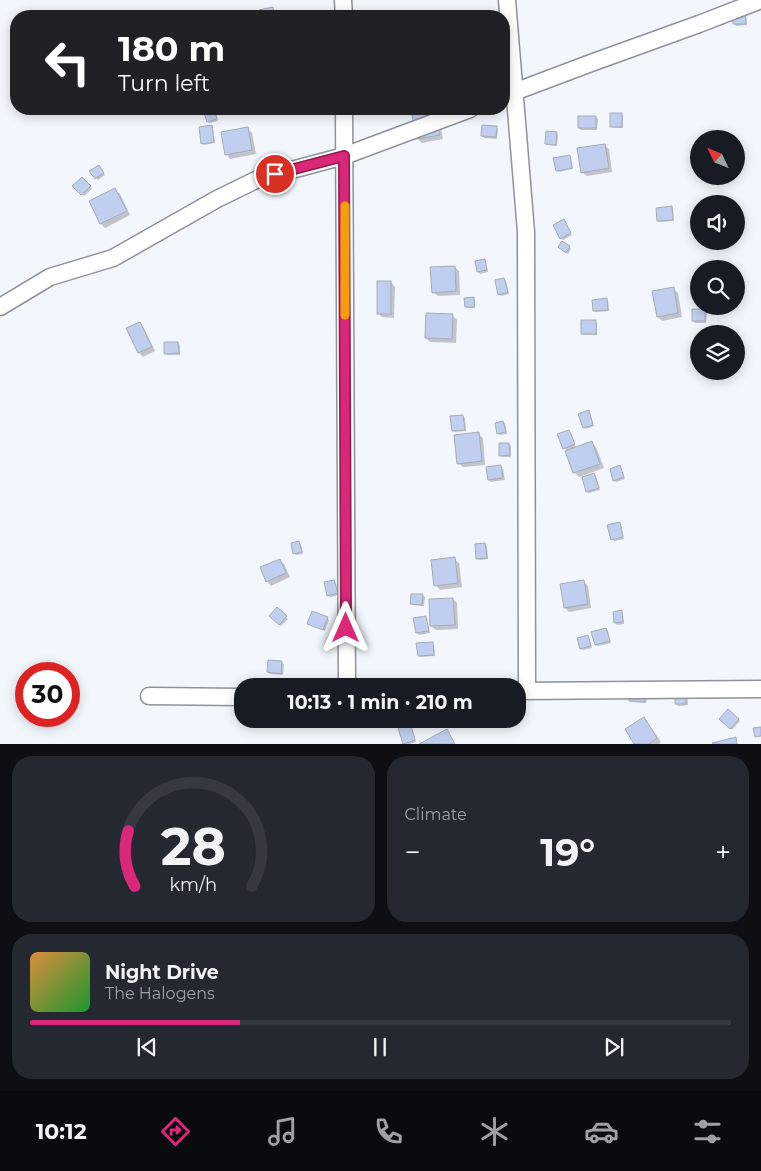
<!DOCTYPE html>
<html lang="en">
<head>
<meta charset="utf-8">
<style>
  :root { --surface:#171b24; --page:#242831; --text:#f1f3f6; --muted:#9ea1a6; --line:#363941; --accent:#db2777 }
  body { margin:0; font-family:Montserrat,sans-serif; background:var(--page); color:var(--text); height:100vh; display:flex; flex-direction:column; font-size:19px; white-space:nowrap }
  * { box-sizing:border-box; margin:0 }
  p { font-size:16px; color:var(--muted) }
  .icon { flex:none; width:28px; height:28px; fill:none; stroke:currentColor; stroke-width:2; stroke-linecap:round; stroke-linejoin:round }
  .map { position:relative; height:744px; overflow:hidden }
  .drawer { display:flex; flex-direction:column; gap:12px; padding:12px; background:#0d0f14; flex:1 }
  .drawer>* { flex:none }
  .banner { position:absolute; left:10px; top:10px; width:500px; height:105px; border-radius:20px; box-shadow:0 2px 12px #0003; background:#202124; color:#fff; overflow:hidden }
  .needle { width:32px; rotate:313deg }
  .buttons { position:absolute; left:690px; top:130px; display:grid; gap:10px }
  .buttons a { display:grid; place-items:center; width:55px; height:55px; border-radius:50%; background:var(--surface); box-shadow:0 2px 12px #0003; font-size:25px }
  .speed { position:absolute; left:15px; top:662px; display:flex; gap:10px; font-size:25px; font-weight:700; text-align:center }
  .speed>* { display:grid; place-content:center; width:65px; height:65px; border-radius:50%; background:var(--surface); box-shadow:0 2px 12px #0003; line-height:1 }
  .speed .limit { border:8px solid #d22; background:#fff; color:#111 }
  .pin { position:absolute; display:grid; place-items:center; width:42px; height:42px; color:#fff; margin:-21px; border:2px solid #fff; border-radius:50%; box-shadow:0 1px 5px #0007 }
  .me { position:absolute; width:55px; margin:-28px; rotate:0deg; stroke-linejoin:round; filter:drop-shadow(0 0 4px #0008) }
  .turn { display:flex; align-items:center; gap:18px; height:105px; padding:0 25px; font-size:22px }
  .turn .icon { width:65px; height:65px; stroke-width:2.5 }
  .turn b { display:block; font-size:35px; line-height:42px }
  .big { font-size:38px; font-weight:700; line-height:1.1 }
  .drawer .card { flex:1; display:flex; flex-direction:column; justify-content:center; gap:8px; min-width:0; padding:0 18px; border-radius:20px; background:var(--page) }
  .drawer .dial { align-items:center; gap:0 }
  .dial svg { height:130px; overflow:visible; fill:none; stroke:var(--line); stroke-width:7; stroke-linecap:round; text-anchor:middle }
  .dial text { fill:var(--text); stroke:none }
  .song { display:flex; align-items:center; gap:15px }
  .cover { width:60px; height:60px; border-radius:8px; background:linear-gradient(135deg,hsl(30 70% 55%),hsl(130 70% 35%)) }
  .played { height:5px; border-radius:2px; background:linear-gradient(90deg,var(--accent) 30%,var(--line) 30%) }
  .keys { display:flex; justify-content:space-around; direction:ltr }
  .heat { display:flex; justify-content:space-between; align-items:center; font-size:28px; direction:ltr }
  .drawer .tiles { flex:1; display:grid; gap:12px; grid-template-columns:1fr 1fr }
  .card:last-child { grid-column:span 2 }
  .trip { position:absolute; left:234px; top:678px; width:292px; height:50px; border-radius:20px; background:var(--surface); box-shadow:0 2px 12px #0003; font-weight:700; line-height:50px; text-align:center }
  .tabs { display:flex; height:80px; justify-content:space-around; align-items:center; background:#090b0e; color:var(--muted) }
  .tabs .icon { width:35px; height:35px }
  .tabs .on { color:var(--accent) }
  .tabs b { font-size:22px; color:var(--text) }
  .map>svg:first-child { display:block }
</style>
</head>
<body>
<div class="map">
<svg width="761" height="744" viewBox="0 0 761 744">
  <rect width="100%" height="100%" fill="#f2f6fd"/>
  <!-- shadow -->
  <g fill="#0003">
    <polygon points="746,13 747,25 736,26 734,24"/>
    <polygon points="430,109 434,109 438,112 443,139 422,143 418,139 413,112"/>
    <polygon points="214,111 216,113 218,121 210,123 208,122 206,114"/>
    <polygon points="621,114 623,116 623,128 613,128 611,126"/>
    <polygon points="596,117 598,119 597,130 581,130 579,128"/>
    <polygon points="212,127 213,128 215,143 204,145 202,143"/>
    <polygon points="496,127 498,129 497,139 484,138 483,136"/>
    <polygon points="248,129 252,133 256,154 230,159 226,154"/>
    <polygon points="556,133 558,135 557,146 548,145 546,144"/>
    <polygon points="604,145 609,149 612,172 587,176 582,172"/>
    <polygon points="569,156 571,158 573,169 559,172 557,170"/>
    <polygon points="100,168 105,175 98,180 91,172"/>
    <polygon points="82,179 92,189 84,196 74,186"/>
    <polygon points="115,190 120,194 130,215 105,228 101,224"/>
    <polygon points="671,208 673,210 674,221 660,222 658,221"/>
    <polygon points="564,221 572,235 563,240 561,238"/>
    <polygon points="562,242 571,249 568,254 561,249"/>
    <polygon points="484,261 486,262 488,272 480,274 478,272 476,262"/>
    <polygon points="454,267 459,271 460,295 438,296 433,292"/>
    <polygon points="504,279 506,281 509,294 501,296 499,294"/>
    <polygon points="391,282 395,287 394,318 382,317 378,313"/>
    <polygon points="673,289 678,293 682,317 662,321 658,317"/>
    <polygon points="473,298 475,300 475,308 468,308 466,306"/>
    <polygon points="607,300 608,301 609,311 596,312 594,311"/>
    <polygon points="705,310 707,312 706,323 695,323 693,321"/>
    <polygon points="452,315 457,320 456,343 430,342 426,338"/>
    <polygon points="595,321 597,323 597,335 584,335 582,333"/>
    <polygon points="140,323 144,328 155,351 143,357 139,353"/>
    <polygon points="178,343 180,345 180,355 167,355 165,353"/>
    <polygon points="588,411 590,413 594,426 586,429 584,427"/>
    <polygon points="463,416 465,418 466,431 455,432 453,431"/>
    <polygon points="503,422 505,424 507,434 500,435 498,433"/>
    <polygon points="569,431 571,433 576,448 592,443 596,447 604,468 579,477 574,472 566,449 564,448"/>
    <polygon points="478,434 483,438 485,465 463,467 458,463"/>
    <polygon points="509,444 511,446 511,457 502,457 500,455"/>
    <polygon points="501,466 503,468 505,480 491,482 489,480"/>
    <polygon points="619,467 621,468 625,479 616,482 614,480"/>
    <polygon points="594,474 596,476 600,490 589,493 587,492"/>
    <polygon points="620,524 621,525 624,539 614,541 612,539"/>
    <polygon points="299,543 301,544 303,554 296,555 294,553"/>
    <polygon points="485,545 487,546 488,559 479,560 477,558"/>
    <polygon points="454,559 459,563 462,587 440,590 436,585"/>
    <polygon points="280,560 284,564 290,577 271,586 267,581"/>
    <polygon points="334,581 336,583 339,595 330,597 328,595"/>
    <polygon points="584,582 588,586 591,608 569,612 565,608"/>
    <polygon points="412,595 423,596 425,597 424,606 414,605 412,603"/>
    <polygon points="453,599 457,603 458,629 436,630 431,626"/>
    <polygon points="277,608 288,619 281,626 270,616"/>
    <polygon points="621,612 623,614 624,624 617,625 615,623 614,613"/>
    <polygon points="327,618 329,620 325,631 310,625 308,624"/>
    <polygon points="426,618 427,620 430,633 419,635 417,633"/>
    <polygon points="606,629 608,631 611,643 598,646 596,645"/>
    <polygon points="587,636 589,638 592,648 583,650 581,649"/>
    <polygon points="432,643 434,645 435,656 421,657 419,656"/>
    <polygon points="282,663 284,664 283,675 270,674 268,672"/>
    <polygon points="647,695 646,703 632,702 630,700"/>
    <polygon points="687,696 688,705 678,706 676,704"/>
    <polygon points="728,711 740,721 732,730 721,719"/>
    <polygon points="644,719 648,723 661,742 659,744 635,744"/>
    <polygon points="410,726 412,728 416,742 410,744 405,744"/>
  </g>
  <!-- building -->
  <g fill="#c0cfef" stroke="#a7acb4">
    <polygon points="273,7 274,16 260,16 259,10"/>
    <polygon points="732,10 745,10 746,24 733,24"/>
    <polygon points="423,109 434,109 440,135 417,139 411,111"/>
    <polygon points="214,110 217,119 207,122 204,113"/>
    <rect x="610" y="113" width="12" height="14"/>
    <rect x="578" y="116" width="18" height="12"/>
    <polygon points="212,125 214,142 201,144 199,127"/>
    <polygon points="482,125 497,126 496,137 481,136"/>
    <polygon points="248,127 252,150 225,155 221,132"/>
    <polygon points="546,131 557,132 556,145 545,144"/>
    <polygon points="605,144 609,168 581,173 577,148"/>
    <polygon points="570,155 572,168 556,171 553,158"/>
    <polygon points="99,165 104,173 95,179 89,171"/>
    <polygon points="82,177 91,186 81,195 72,186"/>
    <polygon points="115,188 127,211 100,224 89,201"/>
    <polygon points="672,206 673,220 657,221 656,208"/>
    <polygon points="564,219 571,233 560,239 553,225"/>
    <polygon points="562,241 570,246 566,253 558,247"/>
    <polygon points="485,259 487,270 477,272 475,261"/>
    <polygon points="455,266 456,291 432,293 430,267"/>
    <polygon points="504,278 508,292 498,295 495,280"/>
    <rect x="695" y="280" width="4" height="18"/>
    <rect x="377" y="281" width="14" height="33"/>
    <polygon points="674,287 678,313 657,317 652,291"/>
    <polygon points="474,297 474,307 465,307 464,298"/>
    <polygon points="607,298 608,310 593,311 592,300"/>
    <rect x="692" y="309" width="13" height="12"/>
    <polygon points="426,313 453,314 452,339 425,338"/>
    <rect x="581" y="320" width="15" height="14"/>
    <polygon points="140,322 152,347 138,353 126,328"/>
    <polygon points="164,342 178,342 179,353 164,354"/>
    <polygon points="589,410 593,425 583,428 578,414"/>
    <polygon points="463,415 465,430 452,431 450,416"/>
    <polygon points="503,421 506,432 497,434 495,423"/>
    <polygon points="569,430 575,444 563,449 557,434"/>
    <polygon points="479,432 482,461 457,464 454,435"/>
    <polygon points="592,441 600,464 573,473 565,451"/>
    <polygon points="499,443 509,443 510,455 499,456"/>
    <polygon points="501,465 503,478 488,480 486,467"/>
    <polygon points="620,465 624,477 613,481 610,469"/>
    <polygon points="594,473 599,488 586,492 582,477"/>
    <polygon points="620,522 623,537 611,540 607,525"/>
    <polygon points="299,541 302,552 293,554 291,543"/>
    <polygon points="485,543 487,558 476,559 475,544"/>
    <polygon points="455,557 458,583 434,586 431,560"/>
    <polygon points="280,559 286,573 266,582 260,567"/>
    <polygon points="334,580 338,593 327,596 324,582"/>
    <polygon points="584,580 588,604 564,608 560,584"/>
    <polygon points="411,594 423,594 422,605 410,604"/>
    <polygon points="453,598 455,625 430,626 429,599"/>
    <polygon points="277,607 287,616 279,625 269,616"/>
    <polygon points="622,610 623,622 614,623 613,612"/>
    <polygon points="312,611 328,617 323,630 307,624"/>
    <polygon points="426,616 429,631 416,633 413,618"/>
    <polygon points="606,628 610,641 595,645 591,632"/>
    <polygon points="588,635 591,646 580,649 577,638"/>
    <polygon points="433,642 434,655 418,656 416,643"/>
    <polygon points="268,660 282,661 281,674 267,672"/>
    <polygon points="629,690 645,692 645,702 629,701"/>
    <rect x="675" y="693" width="11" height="11"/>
    <polygon points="728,709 739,719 730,729 719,719"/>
    <polygon points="644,717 657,738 649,744 634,744 625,729"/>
    <polygon points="411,725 415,740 403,744 398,728"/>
    <polygon points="761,727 761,736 755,737 753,728"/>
    <polygon points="447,729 455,744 419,744"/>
    <polygon points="736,737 737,744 713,744 712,743"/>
  </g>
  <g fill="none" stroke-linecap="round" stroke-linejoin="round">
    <!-- street casing -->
    <g stroke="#8e929a" stroke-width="19">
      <g id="street">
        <polyline points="343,0 344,16"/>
        <polyline points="507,0 526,232 527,690"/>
        <polyline points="506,95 591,63 699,24 761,0"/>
        <polyline points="344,109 347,686"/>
        <polyline points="0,307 50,277 113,258 217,199 258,179 344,156 470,109"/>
        <polyline points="518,691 761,689"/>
        <polyline points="149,696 242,697"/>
      </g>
    </g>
    <!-- street -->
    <use href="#street" stroke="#fff" stroke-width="16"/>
  </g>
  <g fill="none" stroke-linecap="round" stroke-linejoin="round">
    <!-- route casing -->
    <g stroke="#8e194d" stroke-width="12">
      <polyline id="route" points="275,174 344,156 346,628"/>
    </g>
    <!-- route -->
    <use href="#route" stroke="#db2777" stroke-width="9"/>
    <!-- slow -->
    <polyline stroke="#f59e0b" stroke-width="9" points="345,206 345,315"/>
  </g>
</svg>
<div class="buttons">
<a><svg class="needle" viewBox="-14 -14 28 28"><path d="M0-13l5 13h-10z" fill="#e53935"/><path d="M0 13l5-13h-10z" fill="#9ea1a6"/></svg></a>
<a><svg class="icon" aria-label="sound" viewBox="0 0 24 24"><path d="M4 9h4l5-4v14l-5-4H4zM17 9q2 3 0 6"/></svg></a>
<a><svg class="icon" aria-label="search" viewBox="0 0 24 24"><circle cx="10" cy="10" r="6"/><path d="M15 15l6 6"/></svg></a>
<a><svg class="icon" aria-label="layers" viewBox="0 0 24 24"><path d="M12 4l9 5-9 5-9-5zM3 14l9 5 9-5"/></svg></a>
</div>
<div class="speed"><div class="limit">30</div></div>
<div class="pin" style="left:275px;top:174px;background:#d93025"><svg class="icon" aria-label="arrive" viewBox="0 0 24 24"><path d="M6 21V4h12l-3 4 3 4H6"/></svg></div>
<svg class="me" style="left:346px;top:628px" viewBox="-20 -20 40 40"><path d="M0-17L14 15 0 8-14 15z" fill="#db2777" stroke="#fff" stroke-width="4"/></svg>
<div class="trip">10:13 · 1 min · 210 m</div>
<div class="banner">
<div class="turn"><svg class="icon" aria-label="left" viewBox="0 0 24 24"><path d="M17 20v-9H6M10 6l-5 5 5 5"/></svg><div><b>180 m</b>Turn left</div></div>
</div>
</div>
<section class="drawer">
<div class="tiles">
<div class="card dial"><svg viewBox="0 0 100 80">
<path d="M14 69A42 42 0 1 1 86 69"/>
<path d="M14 69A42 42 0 0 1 10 35" stroke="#db2777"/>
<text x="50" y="56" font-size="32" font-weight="700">28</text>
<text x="50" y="72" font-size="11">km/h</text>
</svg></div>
<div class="card"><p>Climate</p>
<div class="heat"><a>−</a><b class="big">19°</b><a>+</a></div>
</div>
<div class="card">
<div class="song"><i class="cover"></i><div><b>Night Drive</b><p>The Halogens</p></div></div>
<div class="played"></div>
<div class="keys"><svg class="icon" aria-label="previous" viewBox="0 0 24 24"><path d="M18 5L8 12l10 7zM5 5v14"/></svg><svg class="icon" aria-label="pause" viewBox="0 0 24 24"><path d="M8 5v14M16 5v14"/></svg><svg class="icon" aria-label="next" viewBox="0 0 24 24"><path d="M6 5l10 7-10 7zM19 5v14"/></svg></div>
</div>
</div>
</section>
<nav class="tabs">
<b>10:12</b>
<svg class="icon on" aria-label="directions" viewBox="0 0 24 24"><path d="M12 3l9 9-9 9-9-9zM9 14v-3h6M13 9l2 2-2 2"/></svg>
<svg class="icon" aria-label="music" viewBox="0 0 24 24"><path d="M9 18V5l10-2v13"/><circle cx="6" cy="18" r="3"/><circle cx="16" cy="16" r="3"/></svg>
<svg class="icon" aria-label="phone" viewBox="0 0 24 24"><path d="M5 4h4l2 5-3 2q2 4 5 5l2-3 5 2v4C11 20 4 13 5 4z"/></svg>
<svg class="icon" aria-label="climate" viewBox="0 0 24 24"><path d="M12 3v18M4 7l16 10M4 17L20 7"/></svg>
<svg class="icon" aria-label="car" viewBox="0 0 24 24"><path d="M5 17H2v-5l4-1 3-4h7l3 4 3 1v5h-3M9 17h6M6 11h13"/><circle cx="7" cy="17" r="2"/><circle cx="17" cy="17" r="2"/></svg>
<svg class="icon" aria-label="filters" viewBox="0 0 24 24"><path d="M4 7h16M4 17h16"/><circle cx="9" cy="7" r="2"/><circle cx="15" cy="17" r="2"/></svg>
</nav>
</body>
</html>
